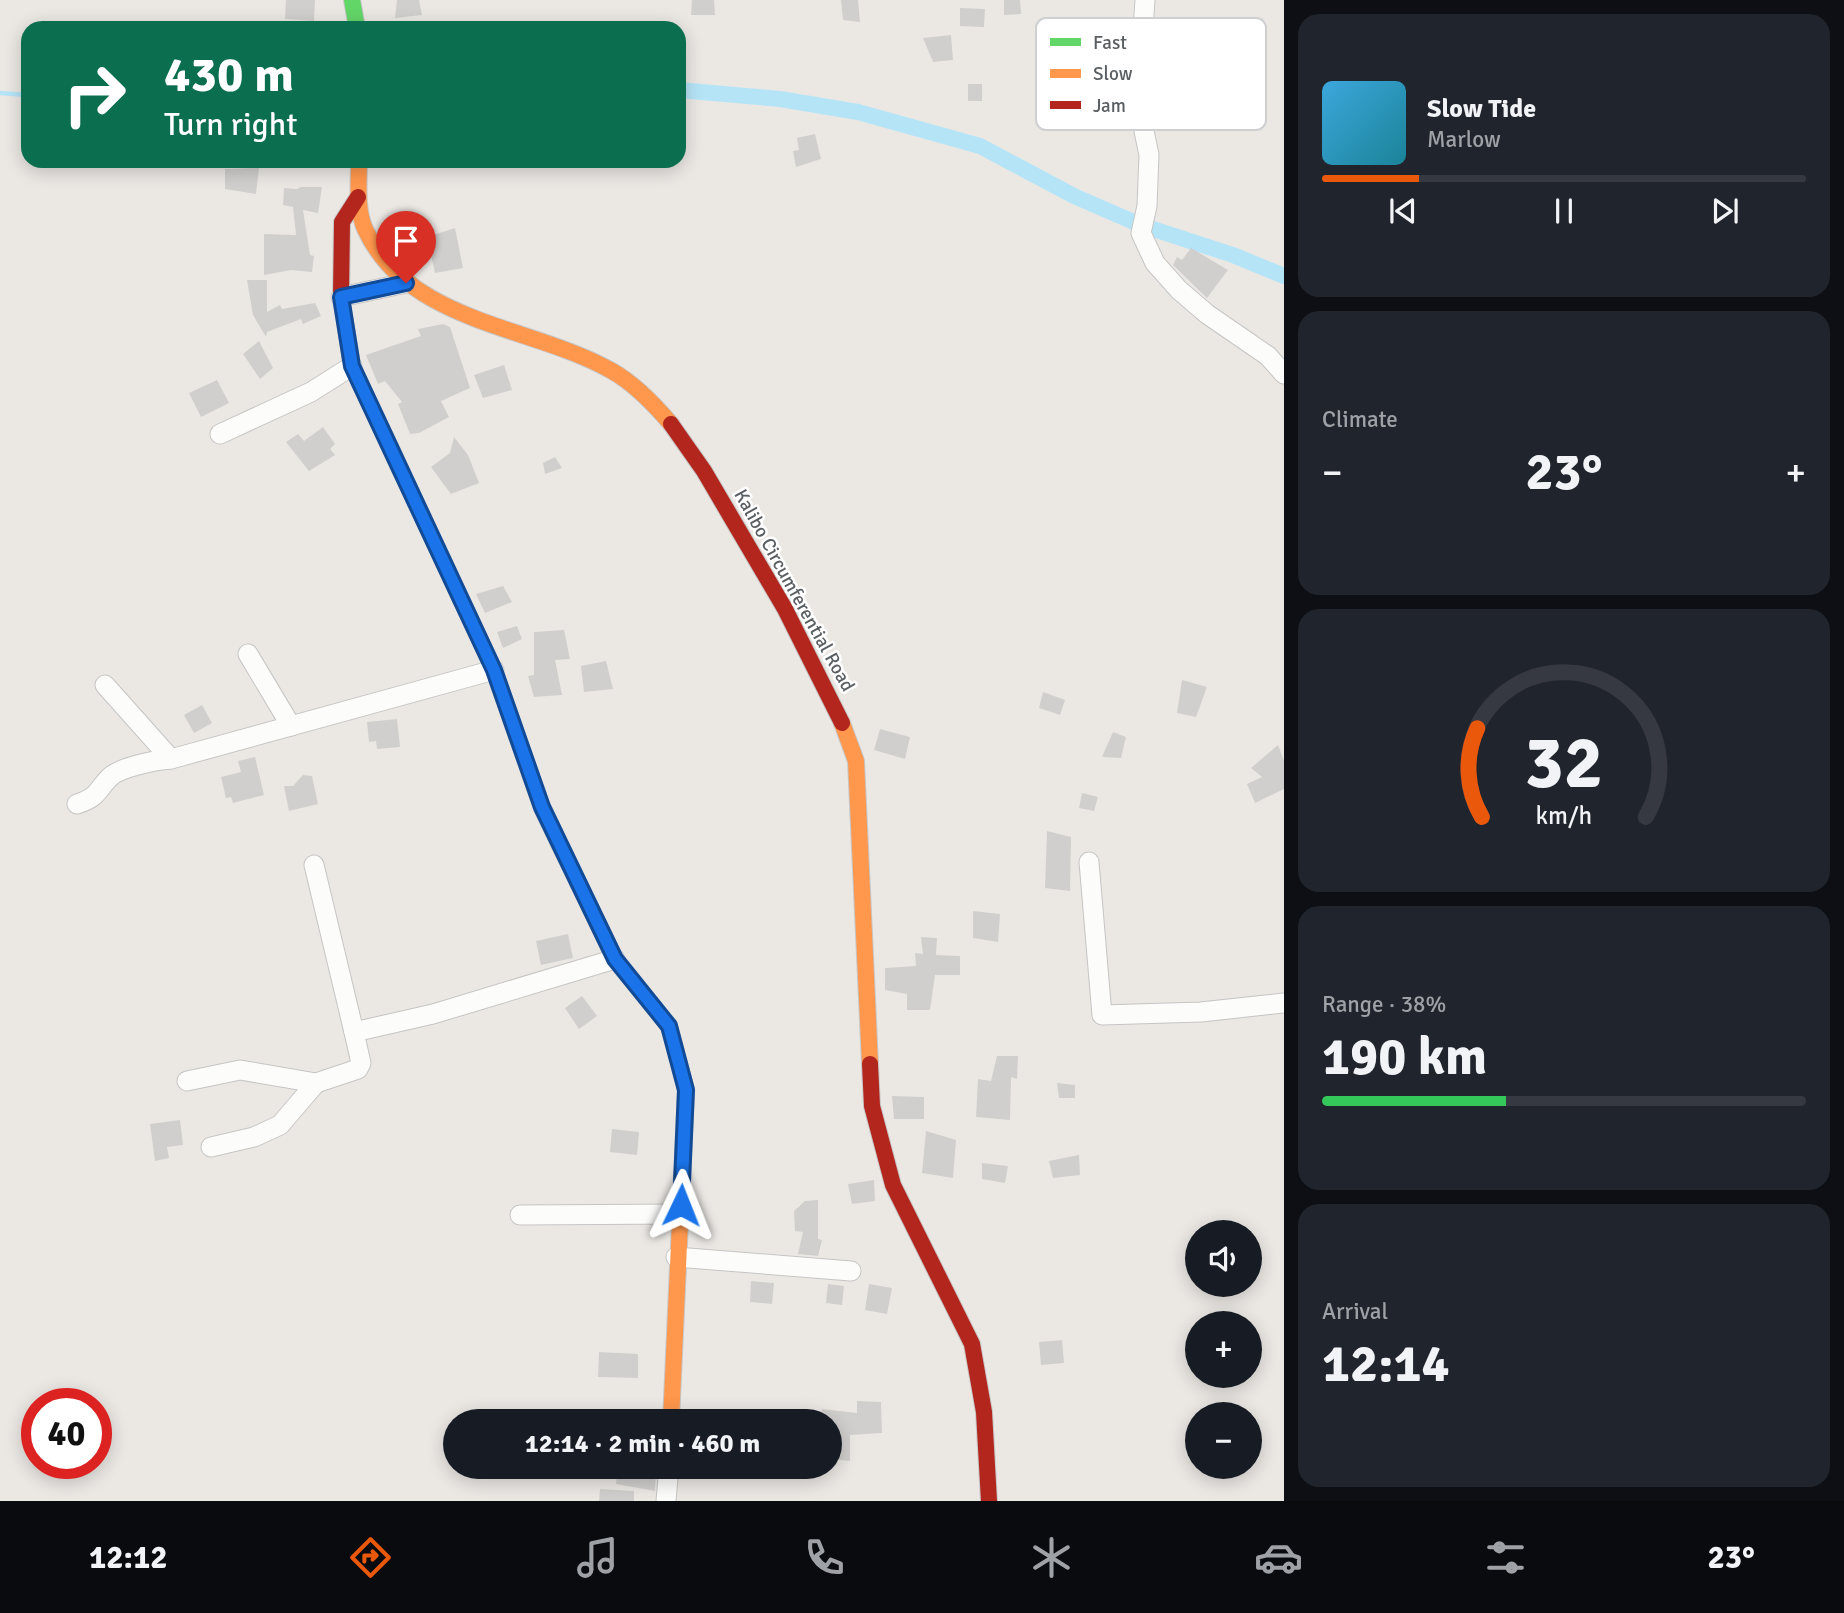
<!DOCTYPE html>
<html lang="en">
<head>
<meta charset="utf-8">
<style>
  :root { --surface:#171b24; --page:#20242c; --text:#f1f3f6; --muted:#9ea1a6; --line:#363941; --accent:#ea580c }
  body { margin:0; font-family:Signika,sans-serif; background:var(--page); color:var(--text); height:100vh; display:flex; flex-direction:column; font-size:26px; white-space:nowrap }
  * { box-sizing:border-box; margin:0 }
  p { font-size:23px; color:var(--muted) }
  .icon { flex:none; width:38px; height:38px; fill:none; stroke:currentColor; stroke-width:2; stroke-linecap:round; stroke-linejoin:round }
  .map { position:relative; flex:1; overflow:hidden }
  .side { display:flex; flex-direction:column; gap:14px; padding:14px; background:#0d0f14; width:560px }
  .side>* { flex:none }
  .hud { position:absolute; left:21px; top:21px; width:665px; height:147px; border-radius:21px; box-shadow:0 4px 18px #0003; background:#0b6e4f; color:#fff; overflow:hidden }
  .buttons { position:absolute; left:1185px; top:1220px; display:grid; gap:14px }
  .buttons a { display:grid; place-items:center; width:77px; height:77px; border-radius:50%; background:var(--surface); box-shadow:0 4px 18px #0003; font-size:35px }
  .speed { position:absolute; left:21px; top:1388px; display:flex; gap:14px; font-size:35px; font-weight:700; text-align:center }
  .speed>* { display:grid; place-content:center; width:91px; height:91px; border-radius:50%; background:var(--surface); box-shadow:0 4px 18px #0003; line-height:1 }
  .speed .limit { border:10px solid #d22; background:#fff; color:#111 }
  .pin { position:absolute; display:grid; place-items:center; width:60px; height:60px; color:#fff; margin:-72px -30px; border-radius:50% 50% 50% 0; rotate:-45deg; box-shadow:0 0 7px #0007 }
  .pin .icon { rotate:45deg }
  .me { position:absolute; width:77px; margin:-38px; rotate:2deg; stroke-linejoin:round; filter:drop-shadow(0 0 5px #0008) }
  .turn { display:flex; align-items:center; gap:24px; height:147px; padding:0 28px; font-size:32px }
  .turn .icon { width:91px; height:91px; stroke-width:2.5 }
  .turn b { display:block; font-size:49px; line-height:60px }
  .big { font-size:52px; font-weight:800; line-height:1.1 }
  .side .widget { flex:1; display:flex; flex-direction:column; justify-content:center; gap:10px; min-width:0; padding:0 24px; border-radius:21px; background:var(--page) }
  .side .dial { align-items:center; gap:0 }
  .dial svg { height:182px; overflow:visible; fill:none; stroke:var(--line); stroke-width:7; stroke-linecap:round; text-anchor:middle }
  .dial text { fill:var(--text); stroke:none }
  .song { display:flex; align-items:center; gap:21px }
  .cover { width:84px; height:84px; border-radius:10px; background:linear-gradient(135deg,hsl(200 70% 55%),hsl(190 70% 35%)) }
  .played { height:7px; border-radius:4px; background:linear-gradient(90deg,var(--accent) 20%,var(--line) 20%) }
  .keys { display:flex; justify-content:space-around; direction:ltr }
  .heat { display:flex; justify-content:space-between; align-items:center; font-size:38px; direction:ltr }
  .charge { height:10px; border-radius:5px; background:linear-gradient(90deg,#34c759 38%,var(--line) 0) }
  .trip { position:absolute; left:443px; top:1409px; width:399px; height:70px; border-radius:35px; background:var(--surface); box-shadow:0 4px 18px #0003; font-weight:800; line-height:70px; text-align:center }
  .dock { display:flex; height:112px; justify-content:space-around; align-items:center; background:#090b0e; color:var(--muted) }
  .dock .icon { width:49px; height:49px }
  .dock .active { color:var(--accent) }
  .dock b { font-size:32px; color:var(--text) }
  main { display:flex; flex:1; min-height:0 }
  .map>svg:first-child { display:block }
</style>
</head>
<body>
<main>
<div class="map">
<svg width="1284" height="1501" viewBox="0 0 1284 1501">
  <rect width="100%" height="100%" fill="#ebe8e4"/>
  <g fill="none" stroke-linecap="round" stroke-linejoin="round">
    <!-- stream -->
    <polyline stroke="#b6e4f7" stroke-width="4.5" points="0,93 28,95"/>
    <!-- canal -->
    <g stroke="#b6e4f7" stroke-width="16">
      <polyline points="679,90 780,99 858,112 980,146 1074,196 1136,223"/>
      <polyline points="1147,227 1233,255 1284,276"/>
    </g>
  </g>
  <!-- building -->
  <g fill="#d1cfcd">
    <polygon points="286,0 315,0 314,21 285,19"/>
    <polygon points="397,0 419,0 422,15 395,18"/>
    <polygon points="692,0 714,0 715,15 691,15"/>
    <polygon points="841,0 858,0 860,22 843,20"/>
    <polygon points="1004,0 1020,0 1021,14 1004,15"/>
    <polygon points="960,8 985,9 984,27 960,26"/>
    <polygon points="951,35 953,60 933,62 923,38"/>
    <rect x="968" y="84" width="14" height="17"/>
    <polygon points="815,134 821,159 796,167 793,151 799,150 797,138"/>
    <polygon points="259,168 256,194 225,189 225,169"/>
    <polygon points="301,187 322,187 318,213 303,210 310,255 314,256 312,272 291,270 264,275 264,234 296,235 293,207 283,205 284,188 297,189"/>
    <polygon points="455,228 463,268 435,273 427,237"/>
    <polygon points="1191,248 1228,270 1207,298 1173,265 1177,257 1182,260"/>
    <polygon points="247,280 267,280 267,312 280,305 282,309 315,303 321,316 303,324 301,319 267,332 266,337 253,315"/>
    <polygon points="443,324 450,327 470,388 441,401 449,417 419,433 410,434 398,404 402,402 385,381 378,384 366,355 421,336 418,329"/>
    <polygon points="259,341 273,368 260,379 243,354"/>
    <polygon points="504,365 512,390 483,398 474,375"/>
    <polygon points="217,380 229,403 201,417 189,393"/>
    <polygon points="323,427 335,444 330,449 335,455 309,471 286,442 298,434 304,441"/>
    <polygon points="454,437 468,455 479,483 451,494 431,467 450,453"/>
    <polygon points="555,457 562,468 545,474 543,463"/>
    <polygon points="503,586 512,602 485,613 476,594"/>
    <polygon points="517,626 522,639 503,648 497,632"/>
    <polygon points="564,630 570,659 555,660 562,695 534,697 528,676 534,675 534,632"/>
    <polygon points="606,661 613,689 584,692 581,666"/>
    <polygon points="1182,680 1207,687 1196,717 1177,713"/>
    <polygon points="1043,692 1065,700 1060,715 1039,708"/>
    <polygon points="202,705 212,723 194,733 184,715"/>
    <polygon points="397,719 400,747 377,749 376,741 369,742 367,722"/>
    <polygon points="880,729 910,737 905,759 874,750"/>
    <polygon points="1113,732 1126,737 1121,758 1102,757"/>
    <polygon points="1278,745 1284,761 1284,789 1255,803 1247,784 1262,777 1251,768"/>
    <polygon points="255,757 264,795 233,803 231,797 226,798 221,777 241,772 238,761"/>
    <polygon points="303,775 312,776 318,804 289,811 284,786 293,786"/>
    <polygon points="1082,793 1098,797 1094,811 1079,808"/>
    <polygon points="1047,831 1071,837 1070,891 1045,888"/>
    <polygon points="973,911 1000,914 998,942 973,938"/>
    <polygon points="568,934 573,958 541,965 536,941"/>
    <polygon points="921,937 937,938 936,955 960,956 960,975 935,975 930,1010 907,1010 907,994 885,990 885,968 916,966 915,953 923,954"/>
    <polygon points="582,996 597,1016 579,1029 565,1008"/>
    <polygon points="997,1056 1018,1056 1017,1079 1011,1077 1010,1120 976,1117 978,1079 991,1081"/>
    <polygon points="1057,1083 1075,1085 1075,1098 1059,1098"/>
    <polygon points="892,1096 924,1097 924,1119 894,1119"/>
    <polygon points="180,1120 183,1145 167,1147 169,1158 155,1161 150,1124"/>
    <polygon points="612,1129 639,1132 637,1155 610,1152"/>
    <polygon points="926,1131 956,1140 953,1178 922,1173"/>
    <polygon points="1079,1155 1080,1175 1053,1178 1049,1161"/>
    <polygon points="982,1163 1008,1166 1005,1183 982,1179"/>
    <polygon points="874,1180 875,1201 852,1204 848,1184"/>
    <polygon points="818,1200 818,1239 822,1240 818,1256 798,1254 803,1232 795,1231 794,1211 805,1201"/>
    <polygon points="751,1281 774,1283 772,1304 750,1302"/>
    <polygon points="828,1284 844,1286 842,1305 826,1303"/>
    <polygon points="869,1284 892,1288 887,1314 865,1310"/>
    <polygon points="1062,1340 1064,1363 1041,1365 1039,1342"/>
    <polygon points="599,1352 638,1354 638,1378 598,1377"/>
    <polygon points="857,1401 881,1402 882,1433 850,1435 850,1461 830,1459 830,1421 821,1421 822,1409 857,1413"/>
    <polygon points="618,1466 656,1469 655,1491 616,1484"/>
    <polygon points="600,1489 634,1491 634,1501 599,1501"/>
  </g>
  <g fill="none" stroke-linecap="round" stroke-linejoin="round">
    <!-- street casing -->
    <g stroke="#c6c5c5" stroke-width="21">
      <g id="street">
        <polyline points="1145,0 1138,102 1149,155 1147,206 1141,233 1155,263 1179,290 1207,314 1268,356 1284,374"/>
        <polyline points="341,297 406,283"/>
        <polyline points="220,434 311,392 352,366"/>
        <polyline points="248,654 291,726"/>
        <polyline points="105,685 171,759"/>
        <path d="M77 804C98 797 95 793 109 778 119 767 157 760 171 759L494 670"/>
        <polyline points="1089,862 1102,1015 1201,1012 1284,1003"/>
        <polyline points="314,865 354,1032"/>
        <polyline points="187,1081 240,1070 316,1083"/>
        <polyline points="211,1147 254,1137 280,1125 316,1083 358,1069 361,1063 354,1032 433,1014 615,959"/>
        <polyline points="520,1215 680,1214"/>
        <polyline points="676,1257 851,1271"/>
        <polyline points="666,1501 669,1466"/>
      </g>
    </g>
    <!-- fast casing -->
    <g stroke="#c7c7c7" stroke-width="18">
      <g id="fast">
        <polyline points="352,0 357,28"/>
        <polyline points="385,436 494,670 542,808 598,924"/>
      </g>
    </g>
    <!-- slow casing -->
    <g stroke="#c7c7c7" stroke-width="18">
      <g id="slow">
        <path d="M359 161C359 183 356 209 365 229 409 324 531 325 612 371 635 384 654 404 671 424"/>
        <polyline points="842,723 856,761 870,1064"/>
        <polyline points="598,924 615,959 669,1026 686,1090 671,1421"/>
      </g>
    </g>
    <!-- jam casing -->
    <g stroke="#c7c7c7" stroke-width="18">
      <g id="jam">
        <polyline points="358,197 342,222 341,297 352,366 385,436"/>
        <polyline points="671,424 704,471 785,609 842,723"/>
        <polyline points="870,1064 872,1106 893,1185 972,1344 984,1412 989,1501"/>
      </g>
    </g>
    <!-- street -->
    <use href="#street" stroke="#fcfcfb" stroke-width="19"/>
    <!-- fast -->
    <use href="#fast" stroke="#63d668" stroke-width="16"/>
    <!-- slow -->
    <use href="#slow" stroke="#ff974d" stroke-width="16"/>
    <!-- jam -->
    <use href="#jam" stroke="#b3261e" stroke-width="16"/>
  </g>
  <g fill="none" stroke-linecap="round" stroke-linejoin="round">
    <!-- route casing -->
    <g stroke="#114b97" stroke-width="18">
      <polyline id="route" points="406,283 341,297 352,366 494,670 542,807 615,959 669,1026 686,1090 681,1205"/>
    </g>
    <!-- route -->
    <use href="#route" stroke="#1a73e8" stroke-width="12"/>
  </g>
  <g text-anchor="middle" stroke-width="5" stroke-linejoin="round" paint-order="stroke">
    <!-- street labels -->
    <g font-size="19" fill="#5a5f63" stroke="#fff">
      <text transform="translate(795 590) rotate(61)" y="7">Kalibo Circumferential Road</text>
    </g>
  </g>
  <!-- legend -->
  <rect x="1036" y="18" width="230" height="112" rx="10" fill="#fff" stroke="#cecfd0" stroke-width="2"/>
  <rect x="1050" y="38" width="31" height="8" fill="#63d668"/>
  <rect x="1050" y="69" width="31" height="9" fill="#ff974d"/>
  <rect x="1050" y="101" width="31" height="8" fill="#b3261e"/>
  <g font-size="19" fill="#5a5f63">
    <text x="1093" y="49">Fast</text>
    <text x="1093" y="80">Slow</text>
    <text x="1093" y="112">Jam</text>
  </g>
</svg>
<div class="buttons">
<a><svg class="icon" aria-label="sound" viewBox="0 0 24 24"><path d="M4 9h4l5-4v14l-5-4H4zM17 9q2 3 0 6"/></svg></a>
<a>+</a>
<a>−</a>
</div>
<div class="speed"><div class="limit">40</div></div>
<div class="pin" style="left:406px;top:283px;background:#d93025"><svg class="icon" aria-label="arrive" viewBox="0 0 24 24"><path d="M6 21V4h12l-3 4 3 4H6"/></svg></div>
<svg class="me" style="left:681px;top:1205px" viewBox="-20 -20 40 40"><path d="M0-17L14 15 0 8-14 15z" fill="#1a73e8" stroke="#fff" stroke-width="4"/></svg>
<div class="trip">12:14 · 2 min · 460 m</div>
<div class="hud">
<div class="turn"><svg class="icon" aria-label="right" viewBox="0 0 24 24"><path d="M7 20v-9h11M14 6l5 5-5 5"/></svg><div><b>430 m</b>Turn right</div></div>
</div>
</div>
<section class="side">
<div class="widget">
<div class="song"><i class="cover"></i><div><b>Slow Tide</b><p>Marlow</p></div></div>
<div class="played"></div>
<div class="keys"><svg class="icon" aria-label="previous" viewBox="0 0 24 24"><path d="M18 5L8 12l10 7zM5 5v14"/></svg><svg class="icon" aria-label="pause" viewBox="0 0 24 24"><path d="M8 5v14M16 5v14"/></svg><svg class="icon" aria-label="next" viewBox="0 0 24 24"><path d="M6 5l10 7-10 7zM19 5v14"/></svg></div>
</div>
<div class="widget"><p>Climate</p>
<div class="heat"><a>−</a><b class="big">23°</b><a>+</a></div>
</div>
<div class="widget dial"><svg viewBox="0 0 100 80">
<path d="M14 69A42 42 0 1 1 86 69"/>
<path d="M14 69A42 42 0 0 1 12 30" stroke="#ea580c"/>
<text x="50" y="56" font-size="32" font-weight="700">32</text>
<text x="50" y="72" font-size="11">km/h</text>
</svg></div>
<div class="widget"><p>Range · 38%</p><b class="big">190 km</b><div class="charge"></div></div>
<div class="widget"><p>Arrival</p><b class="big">12:14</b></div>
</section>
</main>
<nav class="dock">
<b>12:12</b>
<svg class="icon active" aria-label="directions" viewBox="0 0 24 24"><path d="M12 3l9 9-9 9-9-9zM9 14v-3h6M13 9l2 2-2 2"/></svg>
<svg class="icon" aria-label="music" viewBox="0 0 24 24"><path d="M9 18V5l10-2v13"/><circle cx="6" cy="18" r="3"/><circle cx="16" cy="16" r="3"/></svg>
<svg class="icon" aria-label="phone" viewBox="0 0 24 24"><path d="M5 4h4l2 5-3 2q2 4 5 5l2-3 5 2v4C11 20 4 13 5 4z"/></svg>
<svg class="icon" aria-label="climate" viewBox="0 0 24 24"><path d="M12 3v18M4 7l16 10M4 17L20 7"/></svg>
<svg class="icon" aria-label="car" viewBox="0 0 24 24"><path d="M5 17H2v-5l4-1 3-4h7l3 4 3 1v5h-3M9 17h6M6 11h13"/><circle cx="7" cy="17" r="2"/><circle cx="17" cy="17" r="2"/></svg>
<svg class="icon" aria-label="filters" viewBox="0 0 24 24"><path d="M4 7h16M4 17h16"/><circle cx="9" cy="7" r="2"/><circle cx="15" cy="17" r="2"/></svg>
<b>23°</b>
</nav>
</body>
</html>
